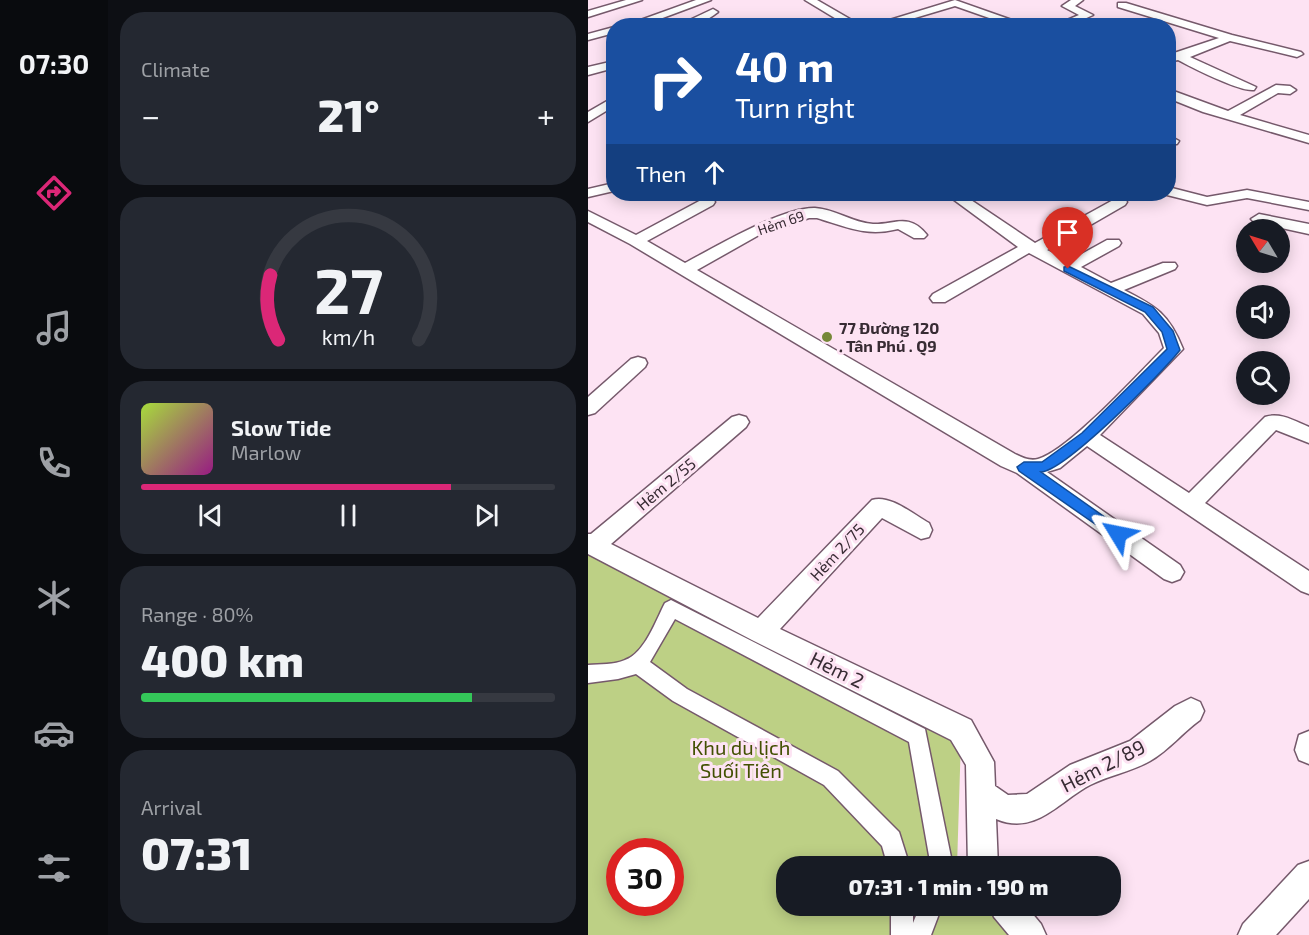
<!DOCTYPE html>
<html lang="en">
<head>
<meta charset="utf-8">
<style>
  :root { --surface:#171b24; --page:#242831; --text:#f1f3f6; --muted:#9ea1a6; --line:#363941; --accent:#db2777 }
  body { margin:0; font-family:"Exo 2",sans-serif; background:var(--page); color:var(--text); height:100vh; display:flex; flex-direction:column; font-size:22px; white-space:nowrap }
  * { box-sizing:border-box; margin:0 }
  p { font-size:20px; color:var(--muted) }
  .icon { flex:none; width:33px; height:33px; fill:none; stroke:currentColor; stroke-width:2; stroke-linecap:round; stroke-linejoin:round }
  .map { position:relative; flex:1; overflow:hidden }
  .details { display:flex; flex-direction:column; gap:12px; padding:12px; background:#0d0f14; width:480px }
  .details>* { flex:none }
  .top-card { position:absolute; left:18px; top:18px; width:570px; height:183px; border-radius:24px; box-shadow:0 3px 15px #0003; background:#1a4fa0; color:#fff; overflow:hidden }
  .needle { width:39px; rotate:308deg }
  .fabs { position:absolute; left:648px; top:219px; display:grid; gap:12px }
  .fabs a { display:grid; place-items:center; width:54px; height:54px; border-radius:50%; background:var(--surface); box-shadow:0 3px 15px #0003; font-size:30px }
  .speed { position:absolute; left:18px; top:838px; display:flex; gap:12px; font-size:30px; font-weight:700; text-align:center }
  .speed>* { display:grid; place-content:center; width:78px; height:78px; border-radius:50%; background:var(--surface); box-shadow:0 3px 15px #0003; line-height:1 }
  .speed .limit { border:9px solid #d22; background:#fff; color:#111 }
  .pin { position:absolute; display:grid; place-items:center; width:51px; height:51px; color:#fff; margin:-62px -26px; border-radius:50% 50% 50% 0; rotate:-45deg; box-shadow:0 0 6px #0007 }
  .pin .icon { rotate:45deg }
  .me { position:absolute; width:66px; margin:-33px; rotate:305deg; stroke-linejoin:round; filter:drop-shadow(0 0 4px #0008) }
  .turn { display:flex; align-items:center; gap:21px; height:126px; padding:0 30px; font-size:27px }
  .turn .icon { width:78px; height:78px; stroke-width:2.5 }
  .turn b { display:block; font-size:42px; line-height:51px }
  .then { display:flex; align-items:center; height:57px; padding:0 30px; background:#0003; gap:12px; font-size:22px }
  .big { font-size:45px; font-weight:800; line-height:1.1 }
  .details .card { flex:1; display:flex; flex-direction:column; justify-content:center; gap:9px; min-width:0; padding:0 21px; border-radius:24px; background:var(--page) }
  .details .dial { align-items:center; gap:0 }
  .dial svg { height:156px; overflow:visible; fill:none; stroke:var(--line); stroke-width:7; stroke-linecap:round; text-anchor:middle }
  .dial text { fill:var(--text); stroke:none }
  .song { display:flex; align-items:center; gap:18px }
  .cover { width:72px; height:72px; border-radius:9px; background:linear-gradient(135deg,hsl(80 70% 55%),hsl(310 70% 35%)) }
  .played { height:6px; border-radius:3px; background:linear-gradient(90deg,var(--accent) 75%,var(--line) 75%) }
  .keys { display:flex; justify-content:space-around; direction:ltr }
  .heat { display:flex; justify-content:space-between; align-items:center; font-size:33px; direction:ltr }
  .charge { height:9px; border-radius:4px; background:linear-gradient(90deg,#34c759 80%,var(--line) 0) }
  .trip { position:absolute; left:188px; top:856px; width:345px; height:60px; border-radius:24px; background:var(--surface); box-shadow:0 3px 15px #0003; font-weight:800; line-height:60px; text-align:center }
  main { display:flex; flex:1; min-height:0 }
  .dock { display:flex; flex-direction:column; width:108px; justify-content:space-around; align-items:center; background:#090b0e; color:var(--muted) }
  .dock .icon { width:42px; height:42px }
  .dock .selected { color:var(--accent) }
  .dock b { font-size:27px; color:var(--text) }
  .map>svg:first-child { display:block }
</style>
</head>
<body>
<main>
<nav class="dock">
<b>07:30</b>
<svg class="icon selected" aria-label="directions" viewBox="0 0 24 24"><path d="M12 3l9 9-9 9-9-9zM9 14v-3h6M13 9l2 2-2 2"/></svg>
<svg class="icon" aria-label="music" viewBox="0 0 24 24"><path d="M9 18V5l10-2v13"/><circle cx="6" cy="18" r="3"/><circle cx="16" cy="16" r="3"/></svg>
<svg class="icon" aria-label="phone" viewBox="0 0 24 24"><path d="M5 4h4l2 5-3 2q2 4 5 5l2-3 5 2v4C11 20 4 13 5 4z"/></svg>
<svg class="icon" aria-label="climate" viewBox="0 0 24 24"><path d="M12 3v18M4 7l16 10M4 17L20 7"/></svg>
<svg class="icon" aria-label="car" viewBox="0 0 24 24"><path d="M5 17H2v-5l4-1 3-4h7l3 4 3 1v5h-3M9 17h6M6 11h13"/><circle cx="7" cy="17" r="2"/><circle cx="17" cy="17" r="2"/></svg>
<svg class="icon" aria-label="filters" viewBox="0 0 24 24"><path d="M4 7h16M4 17h16"/><circle cx="9" cy="7" r="2"/><circle cx="15" cy="17" r="2"/></svg>
</nav>
<section class="details">
<div class="card"><p>Climate</p>
<div class="heat"><a>−</a><b class="big">21°</b><a>+</a></div>
</div>
<div class="card dial"><svg viewBox="0 0 100 80">
<path d="M14 69A42 42 0 1 1 86 69"/>
<path d="M14 69A42 42 0 0 1 10 36" stroke="#db2777"/>
<text x="50" y="56" font-size="32" font-weight="700">27</text>
<text x="50" y="72" font-size="11">km/h</text>
</svg></div>
<div class="card">
<div class="song"><i class="cover"></i><div><b>Slow Tide</b><p>Marlow</p></div></div>
<div class="played"></div>
<div class="keys"><svg class="icon" aria-label="previous" viewBox="0 0 24 24"><path d="M18 5L8 12l10 7zM5 5v14"/></svg><svg class="icon" aria-label="pause" viewBox="0 0 24 24"><path d="M8 5v14M16 5v14"/></svg><svg class="icon" aria-label="next" viewBox="0 0 24 24"><path d="M6 5l10 7-10 7zM19 5v14"/></svg></div>
</div>
<div class="card"><p>Range · 80%</p><b class="big">400 km</b><div class="charge"></div></div>
<div class="card"><p>Arrival</p><b class="big">07:31</b></div>
</section>
<div class="map">
<svg width="721" height="935" viewBox="0 0 721 935">
  <rect width="100%" height="100%" fill="#fde3f3"/>
  <!-- green -->
  <path fill="#bdd085" fill-rule="evenodd" d="M0 555 373 738 369 867H198V906H401L429 935H0ZM32 852H82V903H32Z"/>
  <g fill="none" stroke-linecap="round" stroke-linejoin="round">
    <!-- pedestrian casing -->
    <g stroke="#75596b" stroke-width="3">
      <g id="pedestrian">
        <path d="M83 600 337 729 365 867H343L321 742 87 619 62 662 99 689 250 771 311 832 322 867H300L294 846 236 785 85 701 48 674 30 679 0 683V665C12 664 26 665 37 660 57 653 68 620 77 603Z"/>
        <polygon points="303,906 325,906 325,923 332,906 354,906 343,935 303,935"/>
      </g>
    </g>
    <!-- minor casing -->
    <g stroke="#75596b" stroke-width="3">
      <g id="minor">
        <polygon points="38,0 54,0 0,17 0,11"/>
        <polygon points="108,0 123,0 53,26 36,26"/>
        <polygon points="217,0 229,0 274,26 260,26"/>
        <polygon points="367,0 441,26 424,26 367,6 300,26 282,26"/>
        <polygon points="483,0 495,0 487,6 505,15 481,26 465,26 491,15 474,6"/>
        <path d="M530 3H538L644 35 713 52 715 54 709 57 642 41 602 57 668 87 666 90C652 92 605 68 590 60L580 62V55L631 38 530 7Z"/>
        <path d="M125 9 130 12C117 22 107 26 89 26Z"/>
        <polygon points="26,27 26,33 0,40 0,34"/>
        <polygon points="26,61 26,68 0,75 0,67"/>
        <polygon points="688,85 702,86 708,90 702,94 690,93 652,115 721,135 721,143 615,112 580,98 580,89 640,111"/>
        <polygon points="19,101 25,105 23,108 0,122 0,112"/>
        <polygon points="580,135 591,141 589,144 580,144"/>
        <polygon points="26,183 26,191 0,197 0,189"/>
        <polygon points="580,187 619,197 659,190 721,202 721,210 659,198 619,205 575,194 580,194"/>
        <path d="M358 194H374L447 243 527 199H537L539 202 537 205 459 250 481 261 519 240H531L533 243 531 246 493 267 523 283 575 263H587L589 266 587 269 536 290C568 306 581 314 595 349L512 435 601 493 677 417C692 412 707 421 721 427V443L688 430 617 503 721 571V594L713 591 499 446 472 468 459 472 592 565 596 572 592 579 584 582 576 579 429 473 413 466 42 244 0 222V211L48 235 115 199H125L127 202 125 205 59 241 97 263C127 247 194 207 227 208 247 209 265 223 285 224 306 225 321 212 339 235L336 238H326L310 229C278 237 259 227 229 218H221L171 235 109 270 427 454C435 458 442 461 450 459 480 451 551 373 576 348L571 333 555 314 441 253 357 302H345L342 298 345 294 430 247Z"/>
        <polygon points="671,214 721,224 721,234 666,222 663,219"/>
        <polygon points="50,357 57,359 59,363 57,367 7,413 0,415 0,397 43,359"/>
        <path d="M151 415 158 417 161 422 158 427 23 544 170 618 284 500C302 494 326 515 341 523L344 530 341 537 333 539 294 518 192 629 383 720 406 762 407 786 420 795 439 794 482 765 542 741 587 706 603 698 612 702 616 711 612 720C595 732 581 750 562 761 543 772 521 775 502 785 471 801 448 836 408 819L410 867H380L378 765 363 740 164 640 0 554V534H3L144 417Z"/>
        <polygon points="721,731 721,764 711,760 707,750 711,735"/>
        <polygon points="721,861 721,899 688,935 650,935 655,924 710,865"/>
        <polygon points="401,906 438,906 453,924 458,935 421,935 406,917"/>
      </g>
    </g>
    <!-- pedestrian -->
    <use href="#pedestrian" fill="#fff" fill-rule="evenodd"/>
    <!-- minor -->
    <use href="#minor" fill="#fff" fill-rule="evenodd"/>
  </g>
  <!-- route -->
  <path fill="#1a73e8" stroke="#114b97" stroke-width="1.5" d="M480 266 565 307 585 331 592 350C575 372 477 471 453 472L535 530 537 534 535 538 530 540 431 471 429 467 436 462H454L494 433 579 349 574 332 557 312 476 271V267Z"/>
  <!-- markers -->
  <circle fill="#768838" stroke="#fde3f3" stroke-width="2" cx="239" cy="337" r="6"/>
  <g text-anchor="middle" stroke-width="6" stroke-linejoin="round" paint-order="stroke">
    <!-- far-street labels -->
    <g font-size="14" fill="#372b33" stroke="#fde3f3">
      <text transform="translate(193 223) rotate(-19)" y="5">Hẻm 69</text>
    </g>
    <!-- poi labels -->
    <g font-size="16" font-weight="bold" fill="#372b33" stroke="#fde3f3" text-anchor="start">
      <text x="251" y="334">77 Đường 120<tspan x="251" dy="18">. Tân Phú . Q9</tspan></text>
    </g>
    <!-- street labels -->
    <g font-size="16" fill="#372b33" stroke="#fde3f3">
      <text transform="translate(78 484) rotate(-40)" y="6">Hẻm 2/55</text>
      <text transform="translate(249 552) rotate(-47)" y="6">Hẻm 2/75</text>
    </g>
    <!-- near-street labels -->
    <g font-size="20" fill="#372b33" stroke="#fde3f3">
      <text transform="translate(249 670) rotate(26)" y="7">Hẻm 2</text>
      <text transform="translate(515 766) rotate(-27)" y="7">Hẻm 2/89</text>
    </g>
    <!-- near-park labels -->
    <g font-size="20" fill="#425002" stroke="#fde3f3">
      <text x="153" y="755">Khu du lịch<tspan x="153" dy="23">Suối Tiên</tspan></text>
    </g>
  </g>
</svg>
<div class="fabs">
<a><svg class="needle" viewBox="-14 -14 28 28"><path d="M0-13l5 13h-10z" fill="#e53935"/><path d="M0 13l5-13h-10z" fill="#9ea1a6"/></svg></a>
<a><svg class="icon" aria-label="sound" viewBox="0 0 24 24"><path d="M4 9h4l5-4v14l-5-4H4zM17 9q2 3 0 6"/></svg></a>
<a><svg class="icon" aria-label="search" viewBox="0 0 24 24"><circle cx="10" cy="10" r="6"/><path d="M15 15l6 6"/></svg></a>
</div>
<div class="speed"><div class="limit">30</div></div>
<div class="pin" style="left:480px;top:269px;background:#d93025"><svg class="icon" aria-label="arrive" viewBox="0 0 24 24"><path d="M6 21V4h12l-3 4 3 4H6"/></svg></div>
<svg class="me" style="left:530px;top:534px" viewBox="-20 -20 40 40"><path d="M0-17L14 15 0 8-14 15z" fill="#1a73e8" stroke="#fff" stroke-width="4"/></svg>
<div class="trip">07:31 · 1 min · 190 m</div>
<div class="top-card">
<div class="turn"><svg class="icon" aria-label="right" viewBox="0 0 24 24"><path d="M7 20v-9h11M14 6l5 5-5 5"/></svg><div><b>40 m</b>Turn right</div></div>
<div class="then">Then<svg class="icon" aria-label="ahead" viewBox="0 0 24 24"><path d="M12 20V5M6 11l6-6 6 6"/></svg></div>
</div>
</div>
</main>
</body>
</html>
